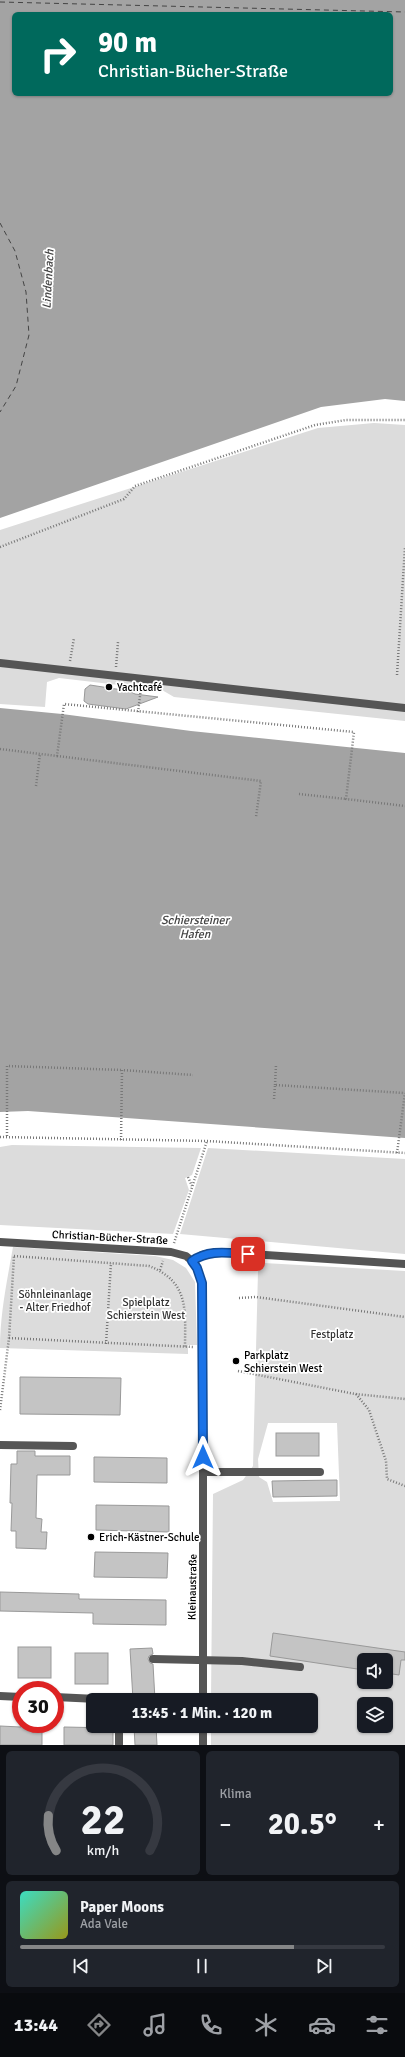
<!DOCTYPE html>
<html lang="de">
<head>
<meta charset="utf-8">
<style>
  :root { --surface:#171b24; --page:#20242c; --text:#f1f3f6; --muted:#9ea1a6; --line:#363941; --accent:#858687 }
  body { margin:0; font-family:Signika,sans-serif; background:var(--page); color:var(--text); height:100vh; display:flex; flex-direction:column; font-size:15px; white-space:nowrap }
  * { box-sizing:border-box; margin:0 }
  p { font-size:13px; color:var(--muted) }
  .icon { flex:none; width:22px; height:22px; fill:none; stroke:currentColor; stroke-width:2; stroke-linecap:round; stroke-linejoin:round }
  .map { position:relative; height:1745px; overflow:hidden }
  .side { display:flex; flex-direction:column; gap:6px; padding:6px; background:#0d0f14; flex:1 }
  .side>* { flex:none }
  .hud { position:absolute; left:12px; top:12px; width:381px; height:84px; border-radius:6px; box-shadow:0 1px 3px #0004; background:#00695c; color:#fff; overflow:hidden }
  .controls { position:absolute; left:357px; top:1653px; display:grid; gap:8px }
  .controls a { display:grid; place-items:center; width:36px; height:36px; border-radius:6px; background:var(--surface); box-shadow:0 1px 3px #0004; font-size:20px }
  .speed { position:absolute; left:12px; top:1681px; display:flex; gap:8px; font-size:20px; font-weight:700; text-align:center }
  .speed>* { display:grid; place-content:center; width:52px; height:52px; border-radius:50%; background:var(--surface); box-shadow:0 1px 3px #0004; line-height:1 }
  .speed .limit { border:6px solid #d22; background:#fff; color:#111 }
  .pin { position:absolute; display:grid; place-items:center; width:34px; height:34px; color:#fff; margin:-17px; border-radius:8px; box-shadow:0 2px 6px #0006 }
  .me { position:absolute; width:44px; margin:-22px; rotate:0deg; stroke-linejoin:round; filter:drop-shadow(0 0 3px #0008) }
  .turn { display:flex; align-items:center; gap:14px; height:84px; padding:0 20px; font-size:18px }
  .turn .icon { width:52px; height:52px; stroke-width:2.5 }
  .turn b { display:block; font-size:28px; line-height:34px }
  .big { font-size:30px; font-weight:700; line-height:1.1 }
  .side .widget { flex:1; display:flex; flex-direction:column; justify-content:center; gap:6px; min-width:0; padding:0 14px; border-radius:6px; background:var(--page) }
  .side .dial { align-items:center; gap:0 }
  .dial svg { height:104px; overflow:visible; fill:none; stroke:var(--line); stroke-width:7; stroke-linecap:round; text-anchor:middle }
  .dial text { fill:var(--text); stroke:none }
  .song { display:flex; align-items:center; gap:12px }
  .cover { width:48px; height:48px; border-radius:6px; background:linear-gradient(135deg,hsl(170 70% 55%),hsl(60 70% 35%)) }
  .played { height:4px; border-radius:2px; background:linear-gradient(90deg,var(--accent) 75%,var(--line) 75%) }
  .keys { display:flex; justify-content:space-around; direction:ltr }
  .heat { display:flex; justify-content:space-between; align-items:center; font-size:22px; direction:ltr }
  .side .tiles { flex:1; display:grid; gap:6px; grid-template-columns:1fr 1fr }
  .widget:last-child { grid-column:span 2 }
  .trip { position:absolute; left:86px; top:1693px; width:232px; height:40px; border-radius:6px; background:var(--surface); box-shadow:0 1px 3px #0004; font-weight:700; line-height:40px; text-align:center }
  .tab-bar { display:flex; height:64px; justify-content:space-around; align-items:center; background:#090b0e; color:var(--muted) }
  .tab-bar .icon { width:28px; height:28px }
  .tab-bar .selected { color:var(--accent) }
  .tab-bar b { font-size:18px; color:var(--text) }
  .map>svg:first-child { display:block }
</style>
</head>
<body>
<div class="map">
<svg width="405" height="1745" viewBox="0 0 405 1745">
  <rect width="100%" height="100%" fill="#fff"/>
  <!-- green -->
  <g fill="#dcdcdc" fill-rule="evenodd">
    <polygon points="374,423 405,425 405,721 174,697 162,690 59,678 47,682 45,707 0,704 0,530 318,428"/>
    <polygon points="12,1145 201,1148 192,1175 185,1178 189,1190 173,1234 0,1225 0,1147"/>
    <polygon points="208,1148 405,1159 405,1254 180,1234"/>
    <path d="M13 1247 155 1256 173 1260 186 1268 195 1282 197 1345H188V1354L0 1348C0 1314 7 1281 13 1247Z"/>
    <path d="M264 1263 405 1271V1745H211V1726H311V1700H211L213 1494 243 1480 253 1466 258 1271ZM268 1423H337L340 1501 273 1502 267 1482 259 1477 258 1459ZM364 1660H386V1682H364ZM364 1704H386V1726H364Z"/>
  </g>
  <!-- water -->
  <g fill="#a3a3a3" fill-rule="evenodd">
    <path d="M0 0H405V401L385 399 321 407 0 518ZM14 14H391V94H14Z"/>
    <polygon points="0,708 62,714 191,731 405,753 405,1138 28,1111 0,1112"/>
  </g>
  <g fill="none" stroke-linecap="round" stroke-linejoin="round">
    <!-- ferry -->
    <g stroke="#444" stroke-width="1" stroke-dasharray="5 4" stroke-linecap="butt">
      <polyline points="0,2 405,12"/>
      <polyline points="0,223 15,251 26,292 29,335 16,386 0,412"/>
    </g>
  </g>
  <!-- building -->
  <g fill="#c4c4c4" stroke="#999">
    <polygon points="90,685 129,691 135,694 158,697 126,709 88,704 84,701 85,689"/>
    <polygon points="20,1377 121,1378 120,1415 20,1414"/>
    <rect x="276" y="1433" width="43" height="23"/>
    <polygon points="17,1451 35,1451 35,1456 70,1456 70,1475 37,1475 36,1518 42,1519 41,1532 47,1532 46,1549 16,1548 16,1531 11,1531 12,1503 10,1503 11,1464 17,1464"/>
    <polygon points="94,1457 167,1458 167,1483 94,1482"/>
    <polygon points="337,1480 337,1496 273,1497 272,1481"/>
    <polygon points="96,1505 169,1506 169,1532 96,1530"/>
    <polygon points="95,1552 168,1553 167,1578 94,1577"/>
    <polygon points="0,1592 79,1594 79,1599 166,1600 166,1625 93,1624 93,1613 0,1611"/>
    <polygon points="273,1633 405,1652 405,1660 401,1660 399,1675 386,1673 386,1660 364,1660 364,1670 270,1656"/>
    <rect x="18" y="1647" width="33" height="31"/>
    <polygon points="152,1648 153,1654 149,1656 148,1659 150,1663 153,1664 155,1700 133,1700 130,1649"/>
    <rect x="75" y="1653" width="33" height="31"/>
    <polygon points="21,1724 42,1724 42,1745 0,1745 0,1726 21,1727"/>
    <polygon points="134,1726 156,1726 157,1745 135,1745"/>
    <polygon points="64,1727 113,1728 113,1745 64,1745"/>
  </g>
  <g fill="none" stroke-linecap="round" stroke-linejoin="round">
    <!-- path -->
    <g stroke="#777" stroke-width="2.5" stroke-dasharray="1 2" stroke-linecap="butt">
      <polyline points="0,547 124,499 135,486 315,425 346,420 405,420"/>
      <polyline points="70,661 74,638"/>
      <polyline points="116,667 118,642"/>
      <polyline points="397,675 405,547"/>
      <polyline points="138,712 141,688"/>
      <polyline points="0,749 57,756 64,704 354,732 346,799 405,806"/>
      <polyline points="57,756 261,781 256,817"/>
      <polyline points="36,786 40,754"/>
      <polyline points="299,794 346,799"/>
      <polyline points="275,1085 276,1065"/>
      <polyline points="274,1099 275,1085 404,1093"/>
      <polyline points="7,1136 7,1066 122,1070"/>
      <polyline points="0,1137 207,1141 405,1153"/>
      <polyline points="121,1140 122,1070 193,1075"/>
      <polyline points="397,1153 405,1093"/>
      <polyline points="188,1177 192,1186"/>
      <polyline points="174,1243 207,1141"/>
      <path d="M14 1256 149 1266C190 1282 185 1311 185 1348"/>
      <polyline points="160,1270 163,1261"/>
      <polyline points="239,1298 256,1297 405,1317"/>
      <polyline points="9,1338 193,1347"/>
      <polyline points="106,1344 111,1263"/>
      <polyline points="238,1371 355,1394 405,1399"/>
      <polyline points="356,1394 369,1410 386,1461 387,1479 405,1486"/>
      <polyline points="0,1410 9,1338 14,1256"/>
    </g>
    <!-- lane -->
    <g stroke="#555" stroke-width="8">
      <polyline points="0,663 405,708"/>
      <polyline points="0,1445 73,1446"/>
      <polyline points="203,1472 320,1472"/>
      <polyline points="153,1659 242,1661 300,1667"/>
      <polyline points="0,1696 21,1697"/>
      <polyline points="55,1697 118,1700"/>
      <polyline points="119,1726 119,1745"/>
    </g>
    <!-- street -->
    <g stroke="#555" stroke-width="8">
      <polyline points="0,1242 171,1252 186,1256 192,1261 197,1268 202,1283 203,1346 203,1700"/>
      <polyline points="192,1261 202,1255 217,1252 405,1264"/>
      <polyline points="203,1726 203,1745"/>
    </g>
  </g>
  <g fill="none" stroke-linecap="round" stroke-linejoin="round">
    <!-- route casing -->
    <g stroke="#114b97" stroke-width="10">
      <path id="route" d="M203 1457 202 1283 197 1268 192 1261C209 1249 228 1253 248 1254"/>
    </g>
    <!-- route -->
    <use href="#route" stroke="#1a73e8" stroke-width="7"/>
  </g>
  <!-- markers -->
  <g fill="#000" stroke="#fff" stroke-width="1.5">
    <circle cx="109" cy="687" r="4"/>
    <circle cx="236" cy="1361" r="4"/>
    <circle cx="91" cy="1537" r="4"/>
  </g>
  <g text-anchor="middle" stroke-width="3.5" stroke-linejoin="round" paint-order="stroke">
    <!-- poi labels -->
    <g font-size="11" fill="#000" stroke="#fff" text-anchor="start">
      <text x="117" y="691">Yachtcafé</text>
      <text x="244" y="1359">Parkplatz<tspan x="244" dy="13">Schierstein West</tspan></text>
      <text x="99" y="1541">Erich-Kästner-Schule</text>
    </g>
    <!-- street labels -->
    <g font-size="11" fill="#000" stroke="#fff">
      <text transform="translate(110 1237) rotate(3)" y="4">Christian-Bücher-Straße</text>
      <text transform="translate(192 1587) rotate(-89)" y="4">Kleinaustraße</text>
    </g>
    <!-- park labels -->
    <g font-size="11" fill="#333" stroke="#fff">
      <text x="55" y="1298">Söhnleinanlage<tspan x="55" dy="13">- Alter Friedhof</tspan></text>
      <text x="146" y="1306">Spielplatz<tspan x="146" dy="13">Schierstein West</tspan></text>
      <text x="332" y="1338">Festplatz</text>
    </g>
    <!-- water labels -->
    <g font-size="12" font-style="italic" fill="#444" stroke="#fff">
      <text transform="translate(48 279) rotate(-87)" y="4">Lindenbach</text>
      <text x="195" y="924">Schiersteiner<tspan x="195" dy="14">Hafen</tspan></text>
    </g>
  </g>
</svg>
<div class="controls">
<a><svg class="icon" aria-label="sound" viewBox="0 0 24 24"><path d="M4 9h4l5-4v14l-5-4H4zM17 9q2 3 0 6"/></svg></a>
<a><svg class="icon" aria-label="layers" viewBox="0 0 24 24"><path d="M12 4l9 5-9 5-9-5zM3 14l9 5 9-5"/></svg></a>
</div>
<div class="speed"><div class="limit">30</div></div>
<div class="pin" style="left:248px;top:1254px;background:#d93025"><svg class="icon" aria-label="arrive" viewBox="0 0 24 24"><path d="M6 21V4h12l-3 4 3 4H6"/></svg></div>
<svg class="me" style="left:203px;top:1457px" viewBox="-20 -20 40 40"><path d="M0-17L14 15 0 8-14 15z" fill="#1a73e8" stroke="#fff" stroke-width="4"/></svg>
<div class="trip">13:45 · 1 Min. · 120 m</div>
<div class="hud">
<div class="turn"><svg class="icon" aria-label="right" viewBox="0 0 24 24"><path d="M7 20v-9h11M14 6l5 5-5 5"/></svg><div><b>90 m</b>Christian-Bücher-Straße</div></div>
</div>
</div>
<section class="side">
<div class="tiles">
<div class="widget dial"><svg viewBox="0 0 100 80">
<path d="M14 69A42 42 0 1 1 86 69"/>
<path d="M14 69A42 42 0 0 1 8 42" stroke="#858687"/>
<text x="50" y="56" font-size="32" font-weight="700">22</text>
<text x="50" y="72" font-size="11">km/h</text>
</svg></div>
<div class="widget"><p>Klima</p>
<div class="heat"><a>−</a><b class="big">20.5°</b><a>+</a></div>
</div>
<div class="widget">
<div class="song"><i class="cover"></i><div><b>Paper Moons</b><p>Ada Vale</p></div></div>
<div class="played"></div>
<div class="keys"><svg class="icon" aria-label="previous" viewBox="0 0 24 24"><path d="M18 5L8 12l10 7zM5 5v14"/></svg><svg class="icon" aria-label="pause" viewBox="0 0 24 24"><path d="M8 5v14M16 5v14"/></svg><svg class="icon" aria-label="next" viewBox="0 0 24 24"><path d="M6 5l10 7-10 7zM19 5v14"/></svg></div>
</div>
</div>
</section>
<nav class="tab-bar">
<b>13:44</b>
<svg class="icon selected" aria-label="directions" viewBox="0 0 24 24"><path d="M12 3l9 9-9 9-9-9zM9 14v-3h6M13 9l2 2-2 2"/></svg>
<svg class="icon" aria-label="music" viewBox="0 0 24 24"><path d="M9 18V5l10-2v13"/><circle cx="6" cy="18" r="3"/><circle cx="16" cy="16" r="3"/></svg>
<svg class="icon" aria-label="phone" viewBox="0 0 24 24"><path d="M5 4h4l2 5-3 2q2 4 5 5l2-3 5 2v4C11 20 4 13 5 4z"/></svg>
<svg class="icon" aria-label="climate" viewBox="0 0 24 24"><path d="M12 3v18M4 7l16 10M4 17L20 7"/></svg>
<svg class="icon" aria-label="car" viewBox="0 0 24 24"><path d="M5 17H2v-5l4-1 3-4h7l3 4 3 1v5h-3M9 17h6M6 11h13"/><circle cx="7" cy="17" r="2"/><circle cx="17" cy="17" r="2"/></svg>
<svg class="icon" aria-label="filters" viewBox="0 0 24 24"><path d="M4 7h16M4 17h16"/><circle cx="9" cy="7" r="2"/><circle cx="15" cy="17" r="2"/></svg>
</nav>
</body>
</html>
